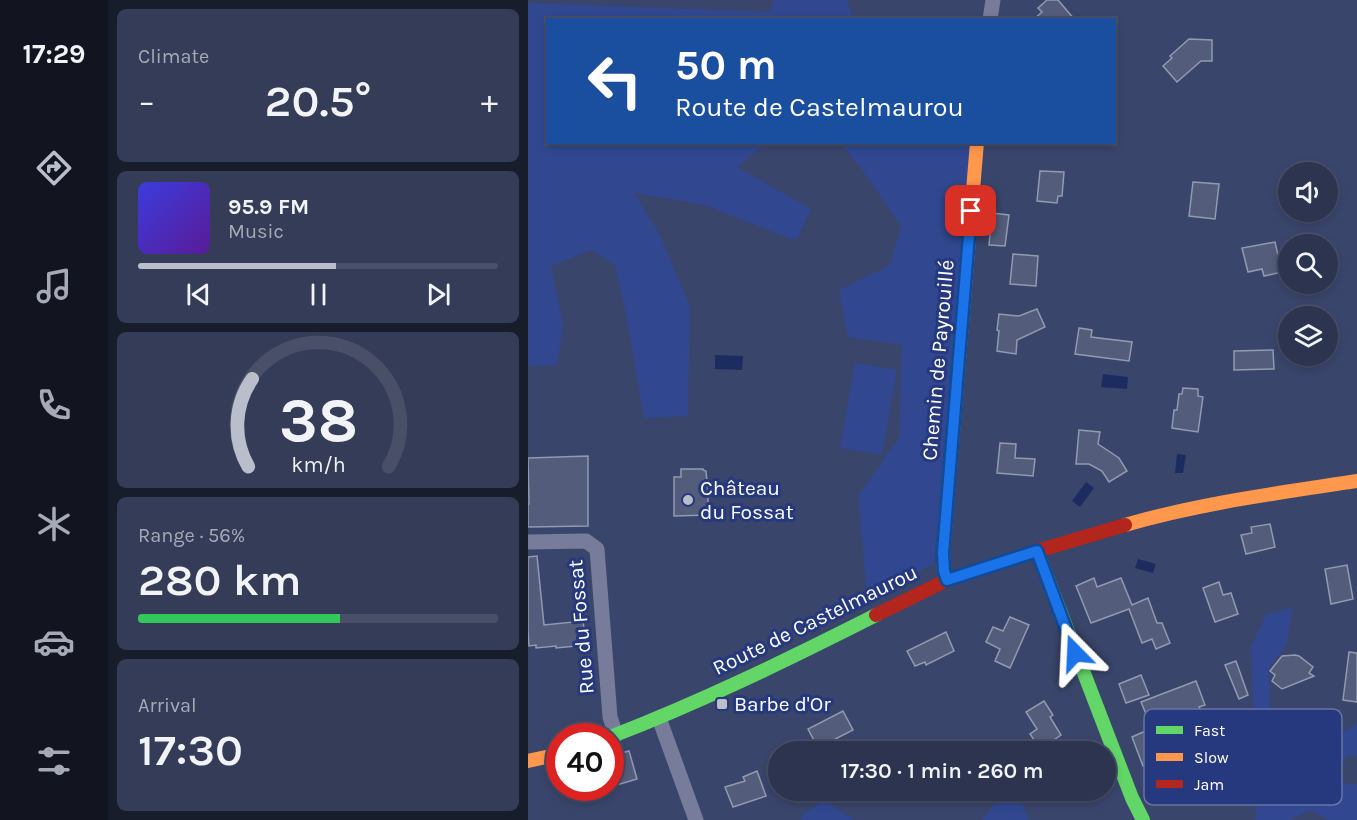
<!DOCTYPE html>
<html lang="en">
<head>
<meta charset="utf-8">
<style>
  :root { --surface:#2c3450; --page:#343c57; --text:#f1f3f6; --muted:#a6aab7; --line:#484f67; --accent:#babecb }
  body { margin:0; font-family:Karla,sans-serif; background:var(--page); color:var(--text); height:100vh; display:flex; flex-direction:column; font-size:22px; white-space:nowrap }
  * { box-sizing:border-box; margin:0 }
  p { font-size:20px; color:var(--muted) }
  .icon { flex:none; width:33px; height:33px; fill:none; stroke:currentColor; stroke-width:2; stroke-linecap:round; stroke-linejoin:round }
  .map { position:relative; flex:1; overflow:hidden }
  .side { display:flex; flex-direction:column; gap:9px; padding:9px; background:#181d2c; width:420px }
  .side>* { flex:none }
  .top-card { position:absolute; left:18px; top:18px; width:570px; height:126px; border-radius:0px; box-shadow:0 3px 9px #0003,0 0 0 2px var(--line); background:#1a4fa0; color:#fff; overflow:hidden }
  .tools { position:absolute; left:750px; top:162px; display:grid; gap:12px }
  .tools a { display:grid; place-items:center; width:60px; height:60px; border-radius:50%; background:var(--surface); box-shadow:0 3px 9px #0003,0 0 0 2px var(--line); font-size:30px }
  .speed { position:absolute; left:18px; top:723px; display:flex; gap:12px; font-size:30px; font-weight:700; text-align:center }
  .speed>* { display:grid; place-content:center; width:78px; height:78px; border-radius:50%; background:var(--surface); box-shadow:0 3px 9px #0003,0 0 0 2px var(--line); line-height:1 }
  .speed .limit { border:9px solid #d22; background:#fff; color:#111 }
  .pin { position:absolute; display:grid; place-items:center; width:51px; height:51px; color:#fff; margin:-26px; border-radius:12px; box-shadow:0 3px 9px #0006 }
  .me { position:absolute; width:66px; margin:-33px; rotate:339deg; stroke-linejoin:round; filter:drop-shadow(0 0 4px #0008) }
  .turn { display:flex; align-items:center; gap:21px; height:126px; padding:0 30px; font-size:27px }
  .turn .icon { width:78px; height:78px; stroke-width:2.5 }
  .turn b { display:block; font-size:42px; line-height:51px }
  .big { font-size:45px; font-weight:600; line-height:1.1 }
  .side .card { flex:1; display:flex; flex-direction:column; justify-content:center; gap:9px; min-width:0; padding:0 21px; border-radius:9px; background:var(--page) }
  .side .dial { align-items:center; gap:0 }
  .dial svg { height:156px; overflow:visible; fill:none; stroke:var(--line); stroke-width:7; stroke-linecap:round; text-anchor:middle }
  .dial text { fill:var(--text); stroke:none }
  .song { display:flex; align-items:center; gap:18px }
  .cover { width:72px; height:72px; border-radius:9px; background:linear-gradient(135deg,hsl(240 70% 55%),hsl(270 70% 35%)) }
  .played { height:6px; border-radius:3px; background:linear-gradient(90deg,var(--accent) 55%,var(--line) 55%) }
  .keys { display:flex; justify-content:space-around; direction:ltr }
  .heat { display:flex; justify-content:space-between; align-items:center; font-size:33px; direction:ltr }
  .charge { height:9px; border-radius:4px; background:linear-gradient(90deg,#34c759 56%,var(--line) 0) }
  .trip { position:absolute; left:240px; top:741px; width:348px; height:60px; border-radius:30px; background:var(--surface); box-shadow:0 3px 9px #0003,0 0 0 2px var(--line); font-weight:600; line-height:60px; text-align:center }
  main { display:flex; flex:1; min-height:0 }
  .tab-bar { display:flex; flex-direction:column; width:108px; justify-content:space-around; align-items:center; background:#121520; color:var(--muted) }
  .tab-bar .icon { width:42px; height:42px }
  .tab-bar .on { color:var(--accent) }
  .tab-bar b { font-size:27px; color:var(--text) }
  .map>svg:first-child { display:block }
</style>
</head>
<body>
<main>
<nav class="tab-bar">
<b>17:29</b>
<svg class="icon on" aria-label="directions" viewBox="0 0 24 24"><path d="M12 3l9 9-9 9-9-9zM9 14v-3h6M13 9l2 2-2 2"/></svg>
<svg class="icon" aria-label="music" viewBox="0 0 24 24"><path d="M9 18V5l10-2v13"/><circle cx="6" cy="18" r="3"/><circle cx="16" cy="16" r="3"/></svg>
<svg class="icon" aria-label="phone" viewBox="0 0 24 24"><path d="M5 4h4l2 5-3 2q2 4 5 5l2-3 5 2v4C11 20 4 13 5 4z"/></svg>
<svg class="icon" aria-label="climate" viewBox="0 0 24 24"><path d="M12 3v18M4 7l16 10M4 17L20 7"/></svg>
<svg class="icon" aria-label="car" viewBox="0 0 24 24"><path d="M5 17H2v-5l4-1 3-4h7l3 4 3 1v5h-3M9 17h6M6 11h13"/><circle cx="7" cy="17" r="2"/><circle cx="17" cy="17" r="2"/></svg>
<svg class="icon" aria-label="filters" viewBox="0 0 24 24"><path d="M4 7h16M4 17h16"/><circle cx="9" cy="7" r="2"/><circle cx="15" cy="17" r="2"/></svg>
</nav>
<section class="side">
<div class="card"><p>Climate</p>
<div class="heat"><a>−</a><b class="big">20.5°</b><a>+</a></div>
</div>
<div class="card">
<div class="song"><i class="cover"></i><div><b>95.9 FM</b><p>Music</p></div></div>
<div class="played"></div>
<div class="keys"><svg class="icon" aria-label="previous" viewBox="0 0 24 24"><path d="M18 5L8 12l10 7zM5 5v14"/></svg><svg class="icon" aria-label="pause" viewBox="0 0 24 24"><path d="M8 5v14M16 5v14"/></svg><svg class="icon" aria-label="next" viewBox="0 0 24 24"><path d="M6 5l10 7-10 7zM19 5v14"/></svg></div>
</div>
<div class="card dial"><svg viewBox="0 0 100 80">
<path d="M14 69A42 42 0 1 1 86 69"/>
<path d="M14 69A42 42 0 0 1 16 24" stroke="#babecb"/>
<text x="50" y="56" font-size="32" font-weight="700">38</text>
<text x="50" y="72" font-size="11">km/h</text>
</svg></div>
<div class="card"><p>Range · 56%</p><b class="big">280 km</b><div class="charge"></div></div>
<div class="card"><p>Arrival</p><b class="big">17:30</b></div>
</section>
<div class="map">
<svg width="829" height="820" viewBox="0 0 829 820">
  <rect width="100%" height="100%" fill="#3a456b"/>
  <!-- green -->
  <g fill="#314890">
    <polygon points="245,0 320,0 319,2 326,19 20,20 20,142 242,143 238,144 209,167 283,209 268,241 177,205 106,193 131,233 162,307 160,416 116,418 99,319 87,265 63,250 23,266 35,325 29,365 0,366 0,3 243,12"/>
    <polygon points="313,143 442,143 406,564 339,596 330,496 371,438 374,345 320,337 311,290 362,265 373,226 335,171"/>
    <polygon points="327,363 369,370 354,455 312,448"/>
    <polygon points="764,608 759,644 741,668 742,706 748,742 765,772 792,768 807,738 829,723 829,757 820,755 807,772 819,784 829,784 829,820 800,820 782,810 763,820 727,820 730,785 712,748 725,710 723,647 738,614"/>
    <polygon points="492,799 501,820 454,820 466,805"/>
    <polygon points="297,800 326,820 274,820 272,816"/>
  </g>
  <!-- water -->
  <g fill="#1d2c60">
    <polygon points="187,355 215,356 214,370 187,369"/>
    <polygon points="575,374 600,377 599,389 573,387"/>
    <polygon points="649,454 658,455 655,473 647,473"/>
    <polygon points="558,482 566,488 552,507 544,501"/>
    <polygon points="610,559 628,564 625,573 607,568"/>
  </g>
  <!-- building -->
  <g fill="#535c7a" stroke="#9399b0" stroke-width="1.5">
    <polygon points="519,0 530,0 547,20 505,20 514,12 510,8"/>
    <polygon points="661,39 684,40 684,61 673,61 649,82 635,66 644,58 642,56"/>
    <polygon points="512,171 536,172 534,196 530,196 529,203 509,201"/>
    <polygon points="665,182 691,184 687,219 661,216"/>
    <polygon points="464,213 481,215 477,246 461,245"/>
    <polygon points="747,242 754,272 736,276 734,269 720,272 714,248"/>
    <polygon points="485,254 510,256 508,286 482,284"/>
    <polygon points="509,309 517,327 489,340 488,354 469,351 471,331 469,330 471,314 491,316"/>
    <polygon points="551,328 564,330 563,337 604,342 601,361 547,354"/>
    <polygon points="745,350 746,369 706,370 706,351"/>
    <polygon points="655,388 670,389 670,396 675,397 670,432 644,428 646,410 649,410 651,394 654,394"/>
    <polygon points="551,430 572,432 570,444 591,458 599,471 581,482 574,471 561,464 548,464"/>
    <polygon points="472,443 488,444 487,458 507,459 505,476 469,473"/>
    <polygon points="60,456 60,526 0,527 0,504 1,504 0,458"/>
    <polygon points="153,469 175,469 175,470 178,471 179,481 180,481 180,515 146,516 146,477 153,477"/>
    <polygon points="742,524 747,547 718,554 713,535 724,533 723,527"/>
    <polygon points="9,556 16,625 55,621 58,645 28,648 28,646 8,648 8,645 1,646 0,630 0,557"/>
    <polygon points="819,565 825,599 803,604 797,569"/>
    <polygon points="566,578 569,587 593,578 604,605 620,598 629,623 634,623 642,643 628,649 624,639 614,643 601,609 563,623 548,586"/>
    <polygon points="691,582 695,595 703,593 710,614 687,622 675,588"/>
    <polygon points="482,617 501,625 482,668 467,661 472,649 458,642 465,627 475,631"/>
    <polygon points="418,632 426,651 398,665 397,662 387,666 379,651"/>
    <polygon points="821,652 829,653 829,702 815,700"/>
    <polygon points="767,655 771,656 785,667 781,673 786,676 754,689 744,681 747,675 742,671 754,656"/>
    <polygon points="708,661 720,695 711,699 697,665"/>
    <polygon points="613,675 621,695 598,703 591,684"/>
    <polygon points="668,681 677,705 671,707 686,740 693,737 701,757 672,770 659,744 666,741 654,714 623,726 613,702"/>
    <polygon points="516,701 525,715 522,717 533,735 512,749 502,734 509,729 498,712"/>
    <polygon points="315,711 325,730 290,748 280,729"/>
    <polygon points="633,724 640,742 633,745 638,757 615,766 604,737"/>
    <polygon points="101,751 109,779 82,787 82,766 88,764 86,755"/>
    <polygon points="229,771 238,796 205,807 197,787 217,781 215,777"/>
  </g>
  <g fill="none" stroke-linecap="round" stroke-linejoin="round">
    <!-- street -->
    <g stroke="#767c99" stroke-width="15">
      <polyline points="462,20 465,0"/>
      <polyline points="0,542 58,541 69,549 82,717 88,735"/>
      <polyline points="131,718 168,820"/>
    </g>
    <!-- fast -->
    <g stroke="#63d668" stroke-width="14">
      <polyline points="509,551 604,798 615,820"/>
      <path d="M82 737C173 702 261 659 348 615"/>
    </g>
    <!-- slow -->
    <g stroke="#ff974d" stroke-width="14">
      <path d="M597 525C672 503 751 493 829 481"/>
      <polyline points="419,580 416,571 415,553 449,142"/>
      <polyline points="0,761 32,754"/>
    </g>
    <!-- jam -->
    <polyline stroke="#b3261e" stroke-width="14" points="348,615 419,580 509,551 597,525"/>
  </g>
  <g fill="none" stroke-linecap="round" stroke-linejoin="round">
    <!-- route casing -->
    <g stroke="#114b97" stroke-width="15">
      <polyline id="route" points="443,211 415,553 416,571 419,580 509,551 547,653"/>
    </g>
    <!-- route -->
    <use href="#route" stroke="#1a73e8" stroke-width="10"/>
  </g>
  <!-- markers -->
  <g fill="#babecb" stroke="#26397f" stroke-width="2">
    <circle cx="160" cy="500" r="6"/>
    <rect x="188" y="698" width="12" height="12" rx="3"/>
  </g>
  <g text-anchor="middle" stroke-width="6" stroke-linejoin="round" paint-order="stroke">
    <!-- street labels -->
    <g font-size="21" fill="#fff" stroke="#26397f">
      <text transform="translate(410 360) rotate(-85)" y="7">Chemin de Payrouillé</text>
      <text transform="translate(287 620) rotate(-26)" y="7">Route de Castelmaurou</text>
      <text transform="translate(53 627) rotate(-95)" y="7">Rue du Fossat</text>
    </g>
    <!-- poi labels -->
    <g font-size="21" fill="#fff" stroke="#26397f" text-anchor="start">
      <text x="172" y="495">Château<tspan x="172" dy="24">du Fossat</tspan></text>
      <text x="206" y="711">Barbe d'Or</text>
    </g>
  </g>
  <!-- legend -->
  <rect x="616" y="709" width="198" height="96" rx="9" fill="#26397f" stroke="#6774a5" stroke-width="1.5"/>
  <rect x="628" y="726" width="27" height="8" fill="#63d668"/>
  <rect x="628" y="753" width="27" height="8" fill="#ff974d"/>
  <rect x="628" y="780" width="27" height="8" fill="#b3261e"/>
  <g font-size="16" fill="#fff">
    <text x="666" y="736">Fast</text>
    <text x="666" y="763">Slow</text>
    <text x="666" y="790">Jam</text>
  </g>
</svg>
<div class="tools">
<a><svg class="icon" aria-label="sound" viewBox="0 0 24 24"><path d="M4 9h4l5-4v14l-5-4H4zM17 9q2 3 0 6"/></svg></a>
<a><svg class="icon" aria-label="search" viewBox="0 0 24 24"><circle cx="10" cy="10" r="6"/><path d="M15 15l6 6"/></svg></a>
<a><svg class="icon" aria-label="layers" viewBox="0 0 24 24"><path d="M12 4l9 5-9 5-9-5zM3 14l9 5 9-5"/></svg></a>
</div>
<div class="speed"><div class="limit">40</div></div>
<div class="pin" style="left:443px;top:211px;background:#d93025"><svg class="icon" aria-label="arrive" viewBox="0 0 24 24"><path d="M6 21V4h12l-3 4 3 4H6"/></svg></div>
<svg class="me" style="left:547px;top:653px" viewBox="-20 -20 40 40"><path d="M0-17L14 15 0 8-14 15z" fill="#1a73e8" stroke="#fff" stroke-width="4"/></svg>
<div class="trip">17:30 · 1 min · 260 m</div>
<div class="top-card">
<div class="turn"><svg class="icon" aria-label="left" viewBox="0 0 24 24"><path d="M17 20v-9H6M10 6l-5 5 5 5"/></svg><div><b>50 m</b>Route de Castelmaurou</div></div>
</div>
</div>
</main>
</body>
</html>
